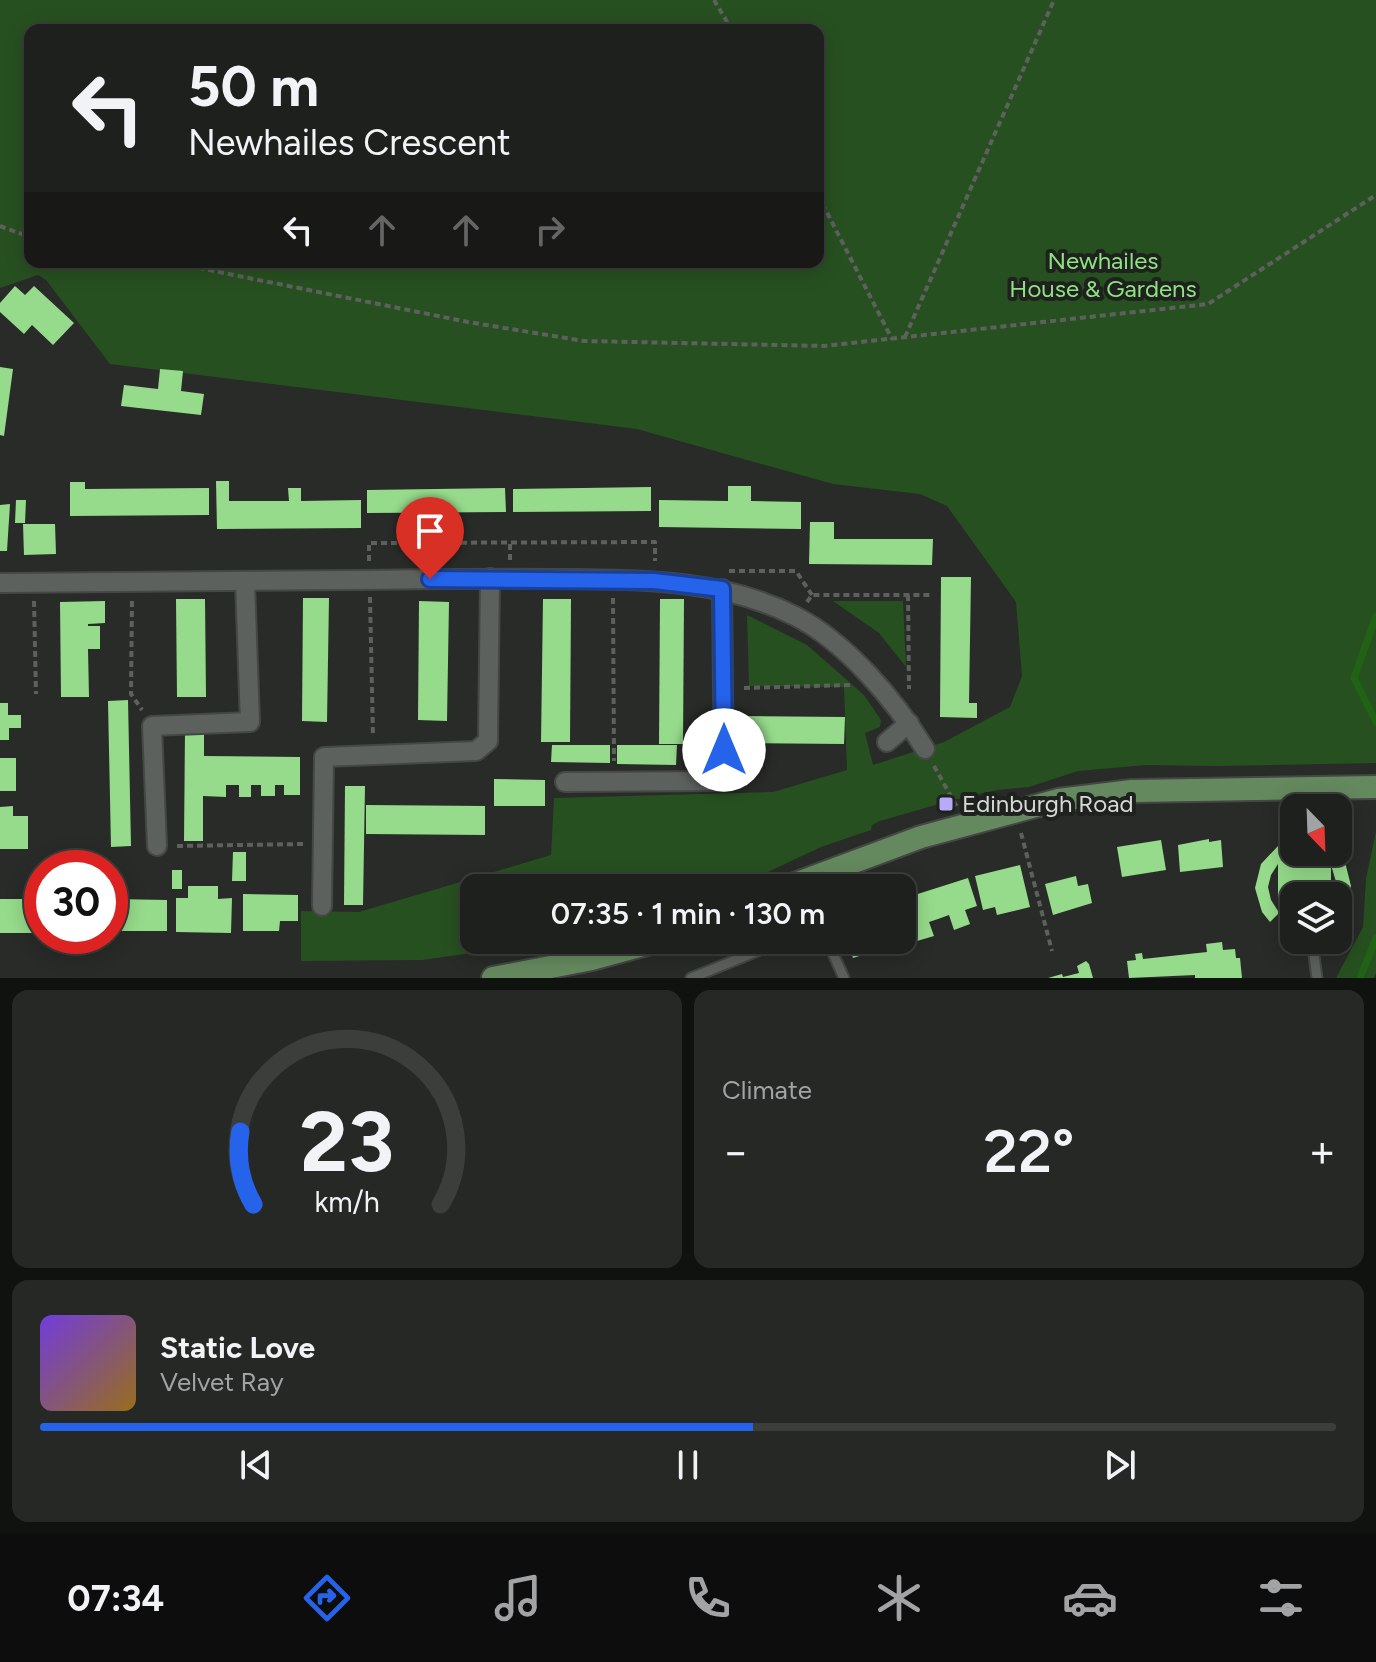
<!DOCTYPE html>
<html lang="en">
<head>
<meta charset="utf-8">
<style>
  :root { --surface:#1e201d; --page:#262826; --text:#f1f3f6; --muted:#a1a3a4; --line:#3c3e3b; --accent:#2563eb }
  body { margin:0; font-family:Figtree,sans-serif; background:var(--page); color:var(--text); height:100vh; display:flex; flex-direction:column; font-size:30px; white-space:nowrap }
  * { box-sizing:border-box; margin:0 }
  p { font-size:26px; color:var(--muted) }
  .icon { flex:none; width:44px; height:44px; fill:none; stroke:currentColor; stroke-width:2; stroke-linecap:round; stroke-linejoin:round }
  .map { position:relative; height:978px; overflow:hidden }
  .details { display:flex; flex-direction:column; gap:12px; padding:12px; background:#101210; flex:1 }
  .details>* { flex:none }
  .top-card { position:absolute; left:24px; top:24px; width:800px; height:244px; border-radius:16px; box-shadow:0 4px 20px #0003,0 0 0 2px var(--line); background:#1e201d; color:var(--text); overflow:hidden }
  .needle { width:52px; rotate:157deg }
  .fabs { position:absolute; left:1280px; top:794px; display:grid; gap:16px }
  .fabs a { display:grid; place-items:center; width:72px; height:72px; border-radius:16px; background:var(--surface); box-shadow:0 4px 20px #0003,0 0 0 2px var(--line); font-size:40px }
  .speed { position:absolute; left:24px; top:850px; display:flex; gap:16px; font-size:40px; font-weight:700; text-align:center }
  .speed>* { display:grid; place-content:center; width:104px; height:104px; border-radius:50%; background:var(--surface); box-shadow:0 4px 20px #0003,0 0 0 2px var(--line); line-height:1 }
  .speed .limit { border:12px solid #d22; background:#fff; color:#111 }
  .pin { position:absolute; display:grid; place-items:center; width:68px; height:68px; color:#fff; margin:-82px -34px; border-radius:50% 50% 50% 0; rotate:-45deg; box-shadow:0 0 8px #0007 }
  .pin .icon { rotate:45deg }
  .me { position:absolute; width:88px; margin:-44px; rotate:0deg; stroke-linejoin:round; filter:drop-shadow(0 0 6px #0008) }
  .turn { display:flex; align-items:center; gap:28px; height:168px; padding:0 32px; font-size:36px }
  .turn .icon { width:104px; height:104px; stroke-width:2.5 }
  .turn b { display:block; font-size:56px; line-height:68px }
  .lanes { display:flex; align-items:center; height:76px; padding:0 32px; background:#0003; justify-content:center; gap:40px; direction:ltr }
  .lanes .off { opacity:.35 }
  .big { font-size:60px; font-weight:600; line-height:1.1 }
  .details .widget { flex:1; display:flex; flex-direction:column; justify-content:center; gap:12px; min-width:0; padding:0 28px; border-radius:16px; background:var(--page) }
  .details .dial { align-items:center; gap:0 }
  .dial svg { height:208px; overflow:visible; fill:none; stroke:var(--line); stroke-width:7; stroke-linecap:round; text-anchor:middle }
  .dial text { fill:var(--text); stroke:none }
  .song { display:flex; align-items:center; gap:24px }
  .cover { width:96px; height:96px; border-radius:12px; background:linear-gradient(135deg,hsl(260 70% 55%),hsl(40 70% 35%)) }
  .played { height:8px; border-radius:4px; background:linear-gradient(90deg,var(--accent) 55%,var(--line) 55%) }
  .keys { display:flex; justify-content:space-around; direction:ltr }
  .heat { display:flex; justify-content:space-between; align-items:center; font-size:44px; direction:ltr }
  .details .tiles { flex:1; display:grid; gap:12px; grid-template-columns:1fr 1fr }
  .widget:last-child { grid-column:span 2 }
  .trip { position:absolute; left:460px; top:874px; width:456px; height:80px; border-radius:16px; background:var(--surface); box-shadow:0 4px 20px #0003,0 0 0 2px var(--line); font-weight:600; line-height:80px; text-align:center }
  .menu { display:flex; height:128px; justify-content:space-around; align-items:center; background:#0c0d0c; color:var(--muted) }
  .menu .icon { width:56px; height:56px }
  .menu .active { color:var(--accent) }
  .menu b { font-size:36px; color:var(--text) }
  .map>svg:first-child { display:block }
</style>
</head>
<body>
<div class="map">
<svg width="1376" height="978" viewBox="0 0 1376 978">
  <rect width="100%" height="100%" fill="#282b27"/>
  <!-- green -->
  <g fill="#275020" fill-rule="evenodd">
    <path d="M0 0H1376V763L1218 766 1146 765 1078 771 1029 787 997 790 953 800 880 821 872 825 871 830 821 847 734 888H474V940H565L422 960 301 961V911L359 912 551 855 554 798 773 792 847 770 844 687 749 686 747 615 807 645 864 695 881 720 880 727 865 733 873 765 944 742 1010 707 1022 676 1016 602 947 506 920 494 833 484 637 429 110 364 46 280 38 275 0 288ZM30 30H818V262H30Z"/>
    <polygon points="833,601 903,601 906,667 879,633"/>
    <polygon points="1376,831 1376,973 1374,978 1336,978 1363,927 1366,879"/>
  </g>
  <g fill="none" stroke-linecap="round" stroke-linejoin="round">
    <!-- stream -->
    <g stroke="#216315" stroke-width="7">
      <polyline points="1376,616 1354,678 1376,722"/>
      <polyline points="1360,978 1376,938"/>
    </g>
  </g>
  <!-- building -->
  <g fill="#96db8b" fill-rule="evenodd">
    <polygon points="15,286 25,295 34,286 74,323 53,345 32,325 24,334 0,312 0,303"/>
    <polygon points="0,367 13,369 4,436 0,435"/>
    <polygon points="160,369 183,371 181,391 204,394 201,415 121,406 124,385 158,389"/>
    <polygon points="216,481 229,481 229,501 289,501 288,488 301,488 301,501 361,500 361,528 217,529"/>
    <polygon points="70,482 85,482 85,489 209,488 209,515 70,516"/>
    <polygon points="728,486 751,486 751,501 801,502 801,529 659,527 659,500 728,501"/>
    <polygon points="651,487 651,511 513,512 513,489"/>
    <polygon points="505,488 506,512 367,513 367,490"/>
    <polygon points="16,500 26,500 25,523 15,523"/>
    <polygon points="10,504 7,551 0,551 0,505"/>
    <polygon points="810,522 834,522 834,539 933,539 932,565 809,564"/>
    <polygon points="23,524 55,524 56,554 24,555"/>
    <polygon points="941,577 971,577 969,703 977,703 977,718 940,717"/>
    <polygon points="303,598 329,598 327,722 302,721"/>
    <polygon points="176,599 205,599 206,697 177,697"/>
    <polygon points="543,599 571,599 570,742 541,742"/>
    <polygon points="660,599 684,599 683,744 659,744"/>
    <polygon points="105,601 105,623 88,624 88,626 100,626 100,649 88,649 89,697 61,697 60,602"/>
    <polygon points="419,601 449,602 447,721 418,720"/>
    <polygon points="128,700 131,846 111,847 108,701"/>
    <polygon points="0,703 8,703 8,715 21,715 21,728 9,728 9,740 0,740"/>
    <polygon points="747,716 845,717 844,744 747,743"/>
    <polygon points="185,731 204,731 204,756 300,757 300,795 284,795 284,785 275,785 275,796 261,796 261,785 251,785 251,797 239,797 239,785 226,785 226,797 203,796 203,841 184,841"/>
    <polygon points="552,745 610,745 610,763 551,762"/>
    <polygon points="617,745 677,745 676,765 617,764"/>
    <rect x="0" y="758" width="16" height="33"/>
    <polygon points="494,779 545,780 545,806 494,806"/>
    <polygon points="345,786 365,786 363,905 344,905"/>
    <polygon points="366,805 485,806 485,835 366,834"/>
    <polygon points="13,806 13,816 28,816 28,849 0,849 0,807"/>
    <polygon points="1209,839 1209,842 1221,840 1223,867 1180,872 1178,845"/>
    <polygon points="1161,840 1166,870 1122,877 1117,847"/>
    <path d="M1294 840V854L1281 861 1326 860 1311 852H1336L1345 862 1351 886 1345 910 1338 920 1337 885 1331 865V896H1294V913H1279L1270 922 1262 912 1255 888 1261 864 1278 846ZM1278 864V911L1271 900 1268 887 1271 875Z"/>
    <polygon points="233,852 246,852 246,881 232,881"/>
    <polygon points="1020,865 1030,907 997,915 995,907 983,910 975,876"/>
    <rect x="172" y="870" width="10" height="19"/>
    <polygon points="1076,876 1078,886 1088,884 1092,903 1053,915 1045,884"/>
    <polygon points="968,878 977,906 965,910 970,924 954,930 949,915 938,919 929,922 934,936 917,941 912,928 904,931 902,927 902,899"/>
    <polygon points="188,886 218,886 218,899 232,898 231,933 176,932 176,898 188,898"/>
    <polygon points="243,894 298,895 298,921 280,921 279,931 243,931"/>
    <rect x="0" y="899" width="40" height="34"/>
    <polygon points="113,899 167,900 167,931 112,931"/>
    <polygon points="846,940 867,940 872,952 853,958"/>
    <polygon points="1222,942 1223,950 1235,949 1236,958 1240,958 1242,978 1195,978 1195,975 1129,978 1127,961 1136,960 1135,954 1142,953 1143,959 1207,952 1206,944"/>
    <polygon points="1086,961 1089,964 1093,978 1048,978 1062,974 1063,977 1079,973 1077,966"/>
  </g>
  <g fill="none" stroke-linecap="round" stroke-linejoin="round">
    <!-- service casing -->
    <g stroke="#444743" stroke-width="13">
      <g id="service">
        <polyline points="827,940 844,978"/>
        <polyline points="1312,940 1317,978"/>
        <polyline points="691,978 785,940"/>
      </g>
    </g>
    <!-- minor casing -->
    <g stroke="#444743" stroke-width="22">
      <g id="minor">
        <path d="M0 583C119 582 238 582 358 580 428 579 499 578 570 579 646 580 724 580 795 616 846 642 895 700 925 749"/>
        <polyline points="887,742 909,723"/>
        <polyline points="565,782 724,781 722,589"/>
        <polyline points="157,846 152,726 250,722 245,582"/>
        <polyline points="322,906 324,757 476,751 488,741 490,578"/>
      </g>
    </g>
    <!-- primary casing -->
    <g stroke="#444743" stroke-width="26">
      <g id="primary">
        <polyline points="784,888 921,837 1058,800 1132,791 1376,787"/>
        <polyline points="493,978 592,959 662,940"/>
      </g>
    </g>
    <!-- path -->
    <g stroke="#5e605d" stroke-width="4" stroke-dasharray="6 4" stroke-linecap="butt">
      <polyline points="714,0 732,30"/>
      <polyline points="818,195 892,339"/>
      <polyline points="0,226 30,237"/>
      <polyline points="169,262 468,322 584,341 824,346 1208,304 1376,195"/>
      <polyline points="905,337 1054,0"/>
      <polyline points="510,560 510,541"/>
      <polyline points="369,561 369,543 655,542 655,561"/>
      <polyline points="729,571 796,571 812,595"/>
      <polyline points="908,595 909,689"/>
      <polyline points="370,597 373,737"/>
      <polyline points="613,598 614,761"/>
      <polyline points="34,601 36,694"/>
      <polyline points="132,601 131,694 142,710"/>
      <polyline points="807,602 812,595 932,595"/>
      <polyline points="744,688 851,685"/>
      <polyline points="934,766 957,807"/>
      <polyline points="1021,833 1052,951"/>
      <polyline points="177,846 304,844"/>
    </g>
    <!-- service -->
    <use href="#service" stroke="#5d615d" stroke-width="9"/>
    <!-- minor -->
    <use href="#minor" stroke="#5d615d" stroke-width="18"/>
    <!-- primary -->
    <use href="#primary" stroke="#65895f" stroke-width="22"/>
  </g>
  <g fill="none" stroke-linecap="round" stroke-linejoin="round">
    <!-- route casing -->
    <g stroke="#184099" stroke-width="20">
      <polyline id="route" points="430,579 654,581 722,589 724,750"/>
    </g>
    <!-- route -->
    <use href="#route" stroke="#2563eb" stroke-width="14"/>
  </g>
  <!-- markers -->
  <rect fill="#b7abf8" stroke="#1e211e" stroke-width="3" x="938" y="796" width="16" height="16" rx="4"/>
  <g text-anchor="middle" stroke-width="8" stroke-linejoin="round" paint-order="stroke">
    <!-- park labels -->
    <g font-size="24" fill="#8de37f" stroke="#1e211e">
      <text x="1103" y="269">Newhailes<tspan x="1103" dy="28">House &amp; Gardens</tspan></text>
    </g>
    <!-- poi labels -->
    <g font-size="24" fill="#d7d9d6" stroke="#1e211e" text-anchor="start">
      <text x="962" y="812">Edinburgh Road</text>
    </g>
  </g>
</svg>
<div class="fabs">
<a><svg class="needle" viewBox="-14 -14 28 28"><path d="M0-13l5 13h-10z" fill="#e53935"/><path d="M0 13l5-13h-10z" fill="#a1a3a4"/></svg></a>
<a><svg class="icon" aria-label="layers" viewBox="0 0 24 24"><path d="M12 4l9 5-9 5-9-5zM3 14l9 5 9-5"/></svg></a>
</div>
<div class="speed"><div class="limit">30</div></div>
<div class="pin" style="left:430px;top:579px;background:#d93025"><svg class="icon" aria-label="arrive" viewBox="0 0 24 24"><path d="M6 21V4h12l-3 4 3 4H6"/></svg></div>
<svg class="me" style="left:724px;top:750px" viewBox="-20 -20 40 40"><circle r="19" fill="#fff"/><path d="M0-13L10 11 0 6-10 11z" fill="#2563eb"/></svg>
<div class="trip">07:35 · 1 min · 130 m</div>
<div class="top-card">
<div class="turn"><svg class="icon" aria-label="left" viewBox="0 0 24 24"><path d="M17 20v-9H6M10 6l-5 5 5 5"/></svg><div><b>50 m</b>Newhailes Crescent</div></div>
<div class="lanes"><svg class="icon" aria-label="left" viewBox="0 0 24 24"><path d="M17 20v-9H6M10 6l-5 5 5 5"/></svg><svg class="icon off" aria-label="ahead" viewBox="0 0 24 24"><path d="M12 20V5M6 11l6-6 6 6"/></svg><svg class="icon off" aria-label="ahead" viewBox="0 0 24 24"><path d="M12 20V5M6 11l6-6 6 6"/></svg><svg class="icon off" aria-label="right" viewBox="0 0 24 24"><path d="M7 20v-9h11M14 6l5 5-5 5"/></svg></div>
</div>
</div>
<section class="details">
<div class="tiles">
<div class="widget dial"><svg viewBox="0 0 100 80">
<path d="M14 69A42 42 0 1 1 86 69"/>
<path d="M14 69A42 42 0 0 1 9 41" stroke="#2563eb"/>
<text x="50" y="56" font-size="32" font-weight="700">23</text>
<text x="50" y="72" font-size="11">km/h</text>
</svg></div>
<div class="widget"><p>Climate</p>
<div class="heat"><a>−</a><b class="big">22°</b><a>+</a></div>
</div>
<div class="widget">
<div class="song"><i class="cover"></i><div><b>Static Love</b><p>Velvet Ray</p></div></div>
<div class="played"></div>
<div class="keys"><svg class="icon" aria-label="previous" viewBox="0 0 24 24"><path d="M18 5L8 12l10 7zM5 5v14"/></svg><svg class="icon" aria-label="pause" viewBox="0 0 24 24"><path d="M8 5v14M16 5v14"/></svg><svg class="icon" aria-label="next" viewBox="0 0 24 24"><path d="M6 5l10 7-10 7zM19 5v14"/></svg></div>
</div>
</div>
</section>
<nav class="menu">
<b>07:34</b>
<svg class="icon active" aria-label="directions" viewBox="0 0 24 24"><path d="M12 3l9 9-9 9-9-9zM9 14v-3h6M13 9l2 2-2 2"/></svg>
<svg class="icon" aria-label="music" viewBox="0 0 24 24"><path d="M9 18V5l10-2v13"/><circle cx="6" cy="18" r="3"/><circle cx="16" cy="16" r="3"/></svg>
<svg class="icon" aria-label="phone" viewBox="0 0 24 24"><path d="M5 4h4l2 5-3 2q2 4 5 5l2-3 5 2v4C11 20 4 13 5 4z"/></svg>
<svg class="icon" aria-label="climate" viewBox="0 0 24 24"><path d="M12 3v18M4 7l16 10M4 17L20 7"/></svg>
<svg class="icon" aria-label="car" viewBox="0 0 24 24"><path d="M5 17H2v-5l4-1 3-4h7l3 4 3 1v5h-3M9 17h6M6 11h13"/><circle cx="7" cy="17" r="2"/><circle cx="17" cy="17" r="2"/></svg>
<svg class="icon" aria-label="filters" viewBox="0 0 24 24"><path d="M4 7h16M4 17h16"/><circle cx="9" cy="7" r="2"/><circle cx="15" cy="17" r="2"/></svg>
</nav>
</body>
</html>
